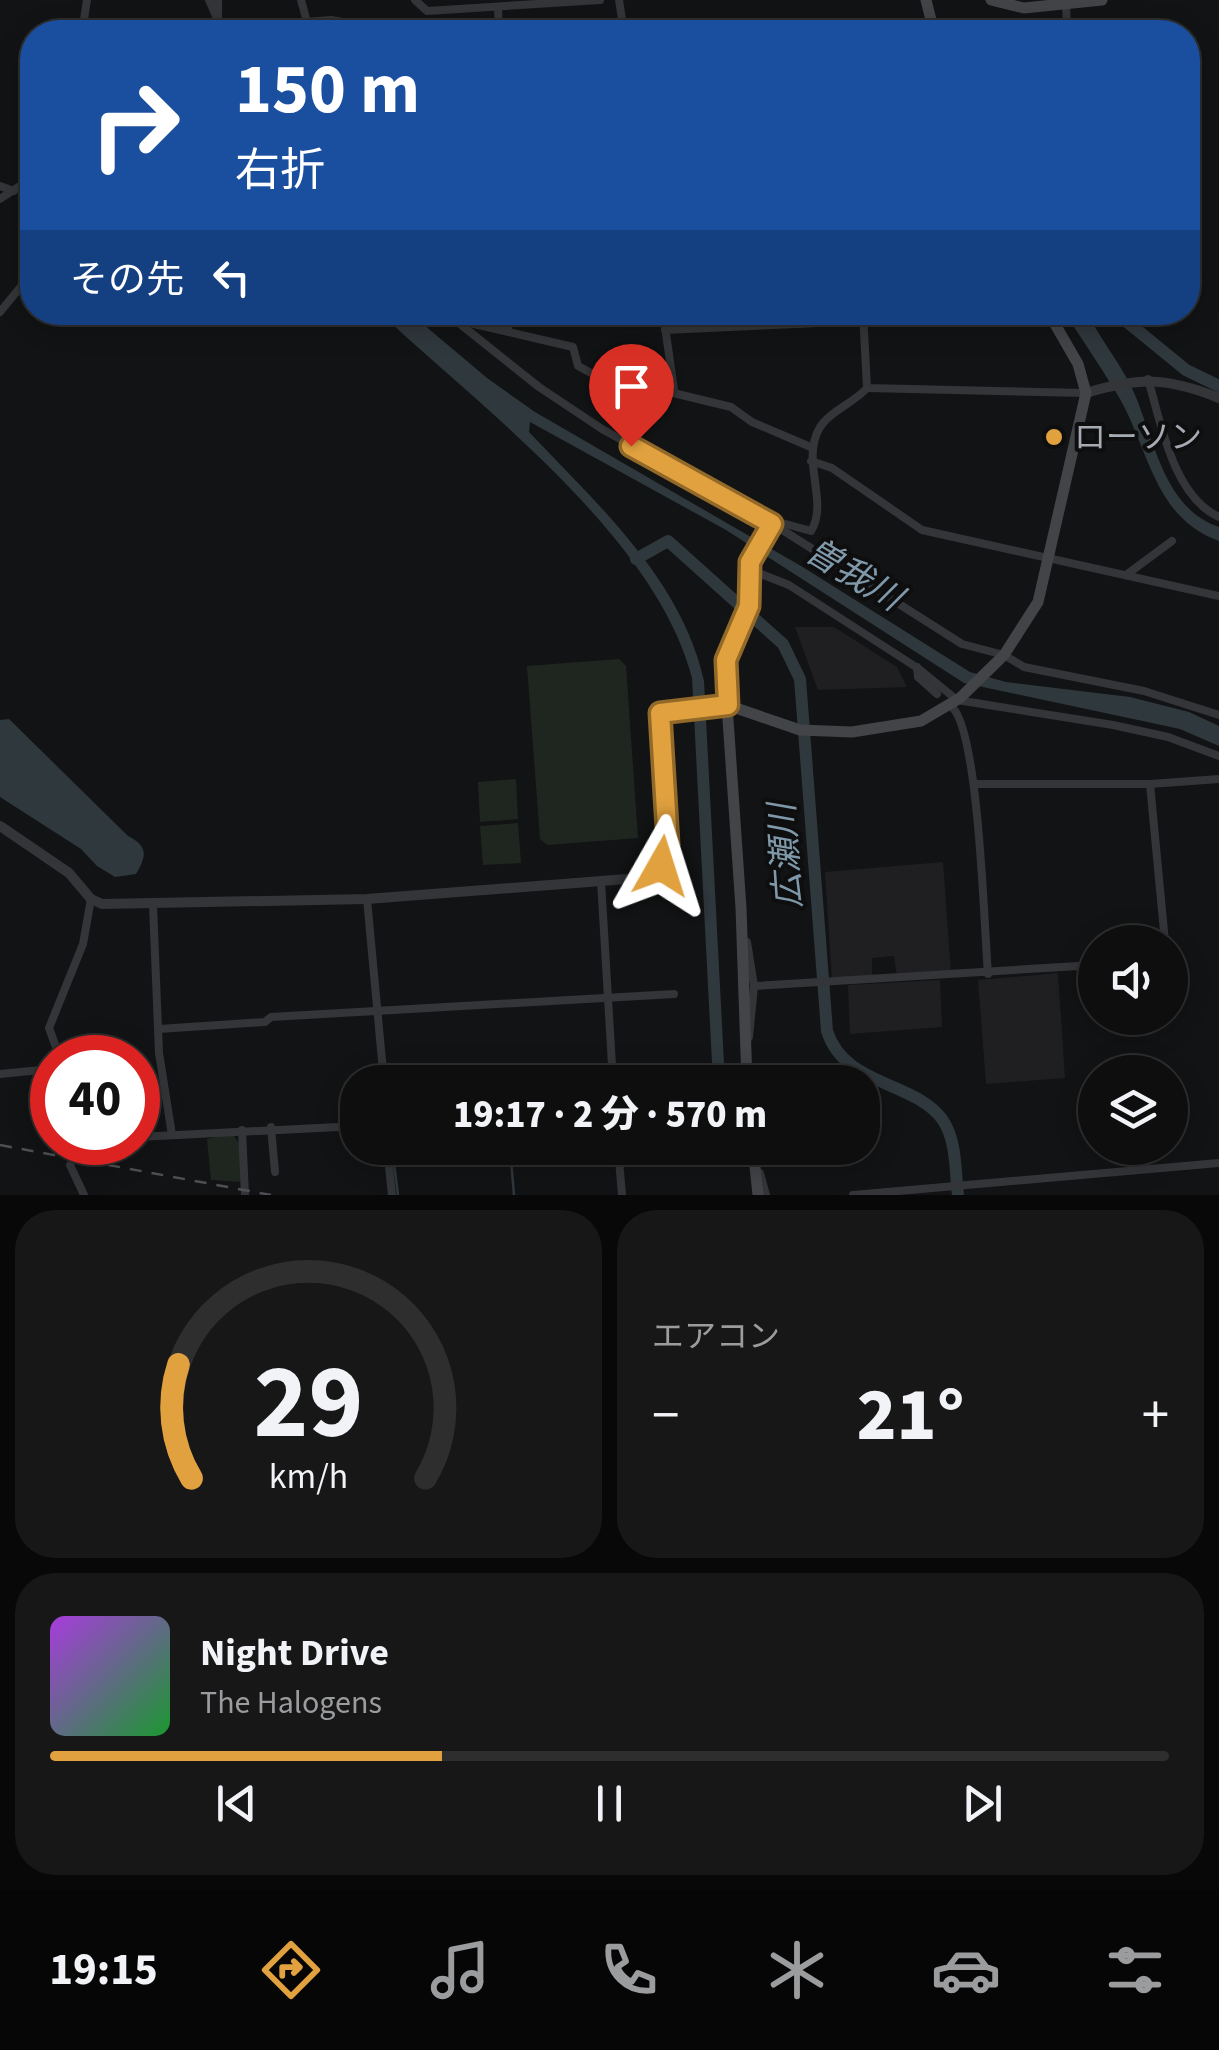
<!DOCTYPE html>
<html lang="ja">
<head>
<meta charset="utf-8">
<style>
  :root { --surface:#0e0e0f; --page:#171718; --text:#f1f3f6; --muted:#9b9c9e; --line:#2e2e2f; --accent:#e0a13e }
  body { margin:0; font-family:"Source Sans 3","Noto Sans JP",sans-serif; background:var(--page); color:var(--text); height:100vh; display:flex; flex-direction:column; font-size:38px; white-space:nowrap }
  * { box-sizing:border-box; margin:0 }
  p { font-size:32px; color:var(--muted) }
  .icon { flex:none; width:55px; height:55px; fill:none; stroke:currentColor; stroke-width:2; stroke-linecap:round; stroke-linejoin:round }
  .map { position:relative; height:1195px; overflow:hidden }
  .side { display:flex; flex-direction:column; gap:15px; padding:15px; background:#080808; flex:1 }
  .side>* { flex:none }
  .guide { position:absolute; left:20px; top:20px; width:1180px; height:305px; border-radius:40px; box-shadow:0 5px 25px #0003,0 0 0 2px var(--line); background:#1a4fa0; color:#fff; overflow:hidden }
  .fabs { position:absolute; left:1078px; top:925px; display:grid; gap:20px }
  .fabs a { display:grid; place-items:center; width:110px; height:110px; border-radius:50%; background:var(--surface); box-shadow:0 5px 25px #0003,0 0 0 2px var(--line); font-size:50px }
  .speed { position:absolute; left:30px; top:1035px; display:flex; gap:20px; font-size:50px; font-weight:700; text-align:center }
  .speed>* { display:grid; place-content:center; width:130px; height:130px; border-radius:50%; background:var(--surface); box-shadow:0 5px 25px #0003,0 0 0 2px var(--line); line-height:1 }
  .speed .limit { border:15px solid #d22; background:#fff; color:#111 }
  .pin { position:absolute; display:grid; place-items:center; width:85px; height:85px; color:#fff; margin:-102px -42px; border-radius:50% 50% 50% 0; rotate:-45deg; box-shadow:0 0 10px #0007 }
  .pin .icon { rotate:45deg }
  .me { position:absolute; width:110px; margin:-55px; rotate:6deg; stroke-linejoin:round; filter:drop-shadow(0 0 8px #0008) }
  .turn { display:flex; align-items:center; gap:35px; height:210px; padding:0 50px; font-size:45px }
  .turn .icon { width:130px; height:130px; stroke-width:2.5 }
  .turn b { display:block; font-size:70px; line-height:85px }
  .then { display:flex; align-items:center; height:95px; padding:0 50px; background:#0003; gap:20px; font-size:38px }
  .big { font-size:75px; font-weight:800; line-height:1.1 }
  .side .tile { flex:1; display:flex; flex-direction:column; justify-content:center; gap:15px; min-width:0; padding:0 35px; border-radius:40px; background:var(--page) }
  .side .dial { align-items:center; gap:0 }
  .dial svg { height:260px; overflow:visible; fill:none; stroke:var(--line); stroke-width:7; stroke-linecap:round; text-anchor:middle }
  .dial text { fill:var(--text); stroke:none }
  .song { display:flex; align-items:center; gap:30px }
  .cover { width:120px; height:120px; border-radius:15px; background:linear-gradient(135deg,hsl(280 70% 55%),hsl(130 70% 35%)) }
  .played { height:10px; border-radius:5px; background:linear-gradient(90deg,var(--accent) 35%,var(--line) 35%) }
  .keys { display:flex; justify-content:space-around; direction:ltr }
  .heat { display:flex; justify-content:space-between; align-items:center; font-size:55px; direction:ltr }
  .side .tiles { flex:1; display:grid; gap:15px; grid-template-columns:1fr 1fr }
  .tile:last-child { grid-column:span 2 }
  .trip { position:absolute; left:340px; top:1065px; width:540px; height:100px; border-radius:40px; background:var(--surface); box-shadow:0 5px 25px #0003,0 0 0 2px var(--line); font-weight:800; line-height:100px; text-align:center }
  .dock { display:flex; height:160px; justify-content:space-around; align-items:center; background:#060606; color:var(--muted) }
  .dock .icon { width:70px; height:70px }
  .dock .on { color:var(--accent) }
  .dock b { font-size:45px; color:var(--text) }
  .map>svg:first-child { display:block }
</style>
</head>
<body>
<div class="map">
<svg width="1219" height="1195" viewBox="0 0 1219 1195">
  <rect width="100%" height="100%" fill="#121314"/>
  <!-- built -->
  <g fill="#1f1f21">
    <polygon points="795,627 834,627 897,667 907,687 818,690"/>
    <polygon points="943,862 951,973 897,977 894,956 872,958 872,978 832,980 825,872"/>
    <polygon points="1058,973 1065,1078 986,1084 978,980"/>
    <polygon points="940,980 942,1027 850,1034 848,985"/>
  </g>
  <!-- green -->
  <g fill="#1f2620">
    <polygon points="619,659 626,666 638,838 547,845 540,839 527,666"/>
    <polygon points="516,779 518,819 480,822 478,782"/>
    <polygon points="518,823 521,863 483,865 480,826"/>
    <polygon points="224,1135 234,1136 240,1145 241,1182 211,1180 207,1139"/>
  </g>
  <!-- water -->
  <g fill="#2f383d">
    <path d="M380 313H410L487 378 535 412 801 566 970 672 1006 682 1130 697 1189 712 1219 726V746L1180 729 964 683 726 530 530 422 529 432C598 505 682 580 704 681L725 1082H713L692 678C656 538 483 409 380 313Z"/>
    <path d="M1065 313H1087C1099 336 1115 357 1128 380 1154 429 1159 507 1219 527V541C1155 518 1150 453 1120 399 1103 370 1083 341 1065 313Z"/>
    <path d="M9 719 128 836C148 846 147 856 136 874L115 877 97 866 81 849 0 797V720Z"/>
  </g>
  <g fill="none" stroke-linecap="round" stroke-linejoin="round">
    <!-- stream -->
    <g stroke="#2f383d" stroke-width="2.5">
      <polyline points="392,1148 398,1195"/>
      <polyline points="510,1148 514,1195"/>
    </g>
    <!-- river -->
    <g stroke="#2f383d" stroke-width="12">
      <polyline points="1115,312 1186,370 1219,386"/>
      <path d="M636 559 668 541 783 644 800 679 827 1031C844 1086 914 1081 942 1119 957 1140 955 1171 958 1195"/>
    </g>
    <!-- minor -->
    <g stroke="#343538" stroke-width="8">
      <polyline points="209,0 223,32"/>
      <polyline points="301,0 307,22"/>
      <polyline points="415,0 427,11 600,0"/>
      <polyline points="619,0 624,32"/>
      <polyline points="1066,0 1067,32"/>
      <polyline points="498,9 499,32"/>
      <polyline points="218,22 218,0"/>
      <polyline points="82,32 87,0"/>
      <polyline points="239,32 242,27 331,20 388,30 408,22"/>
      <polyline points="0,186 14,191"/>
      <polyline points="0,199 32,178"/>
      <polyline points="0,312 32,273"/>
      <polyline points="445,312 539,387 602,429 773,524 962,644 1004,655 1024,667 1144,691 1219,715"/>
      <polyline points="663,312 674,390"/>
      <polyline points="863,312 867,388 1086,393"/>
      <polyline points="450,314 474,324 573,347 578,366 591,373 731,407 752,422 813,448"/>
      <polyline points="508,328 512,312"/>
      <polyline points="665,330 864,321"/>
      <path d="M1148 379C1161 423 1173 496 1219 517"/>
      <polyline points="811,461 832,468 922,530 1219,596"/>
      <polyline points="750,563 756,572 789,585 919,669 957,700 1113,725 1168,737 1219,756"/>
      <polyline points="1126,575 1172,541"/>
      <polyline points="917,667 918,677 937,694"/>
      <path d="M727 705 726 660 749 606 750 563 770 525 782 523 811 531C829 503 801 461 819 429 828 412 854 403 867 388"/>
      <path d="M952 707C979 732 984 927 988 974"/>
      <polyline points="974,784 1150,784 1219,779"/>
      <polyline points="1150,784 1165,942"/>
      <polyline points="601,881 613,1082"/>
      <polyline points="367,899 384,1082"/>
      <polyline points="153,905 159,1053 172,1135"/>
      <polyline points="747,942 754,986 749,1037"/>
      <polyline points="754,986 1095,965"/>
      <polyline points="159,1029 265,1022 271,1017 674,994"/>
      <polyline points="60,1058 49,1028 83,944 91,899"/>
      <polyline points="0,1074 51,1069 52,1072"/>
      <polyline points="271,1127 275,1172"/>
      <polyline points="242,1130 245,1195"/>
      <polyline points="138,1137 358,1126"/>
      <polyline points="387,1148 392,1195"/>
      <polyline points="618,1148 622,1195"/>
      <polyline points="70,1165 84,1195"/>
      <polyline points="760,1173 766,1195"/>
      <polyline points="853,1195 1219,1163"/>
    </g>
    <!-- tertiary -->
    <g stroke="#343538" stroke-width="10">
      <path d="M1086 393C1139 377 1167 377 1219 398"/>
      <polyline points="0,826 69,873 91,899 102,904 367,899 640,878 661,866 667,844 659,713 727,705"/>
    </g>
    <!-- secondary -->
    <g stroke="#424448" stroke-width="11">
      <polyline points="926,0 934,32"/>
      <polyline points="991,0 1024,8 1102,0"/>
      <polyline points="727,705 800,730 852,732 921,721 960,698 1004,655 1038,602 1086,393 1078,364 1048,312"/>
      <polyline points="727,705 741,908 747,1082"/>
      <polyline points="753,1148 758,1195"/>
    </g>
    <!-- rail -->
    <polyline stroke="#4d4f53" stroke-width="2.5" stroke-dasharray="12 10" stroke-linecap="butt" points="0,1145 271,1195"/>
  </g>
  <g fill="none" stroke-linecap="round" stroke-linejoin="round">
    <!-- route casing -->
    <g stroke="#926928" stroke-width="25">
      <polyline id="route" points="631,446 772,524 750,562 749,606 726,660 728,705 660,713 668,844 661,866"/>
    </g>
    <!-- route -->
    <use href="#route" stroke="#e0a13e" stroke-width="18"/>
  </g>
  <!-- markers -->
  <circle fill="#e0a13e" stroke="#0e0e0f" stroke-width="4" cx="1054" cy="437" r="10"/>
  <g text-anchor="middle" stroke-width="8" stroke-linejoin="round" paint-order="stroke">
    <!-- poi labels -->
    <g font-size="32" fill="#a5aab3" stroke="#0e0e0f" text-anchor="start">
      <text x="1074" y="448">ローソン</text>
    </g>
    <!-- water labels -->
    <g font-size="35" font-style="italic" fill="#7f99ab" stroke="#0e0e0f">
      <text transform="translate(854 574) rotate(31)" y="12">曽我川</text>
      <text transform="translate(785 856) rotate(-94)" y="12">広瀬川</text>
    </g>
  </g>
</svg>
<div class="fabs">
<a><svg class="icon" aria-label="sound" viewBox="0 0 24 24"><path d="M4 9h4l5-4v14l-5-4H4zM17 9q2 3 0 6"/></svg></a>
<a><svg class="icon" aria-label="layers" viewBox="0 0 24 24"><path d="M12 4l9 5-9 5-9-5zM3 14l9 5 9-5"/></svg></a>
</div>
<div class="speed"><div class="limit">40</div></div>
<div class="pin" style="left:631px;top:446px;background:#d93025"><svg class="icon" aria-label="arrive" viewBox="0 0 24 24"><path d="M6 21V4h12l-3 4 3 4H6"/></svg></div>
<svg class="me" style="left:661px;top:866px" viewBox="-20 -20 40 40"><path d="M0-17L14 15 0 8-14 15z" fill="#e0a13e" stroke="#fff" stroke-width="4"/></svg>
<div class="trip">19:17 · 2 分 · 570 m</div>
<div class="guide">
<div class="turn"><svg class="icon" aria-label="right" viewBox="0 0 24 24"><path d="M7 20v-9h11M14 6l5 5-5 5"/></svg><div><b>150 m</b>右折</div></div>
<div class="then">その先<svg class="icon" aria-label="left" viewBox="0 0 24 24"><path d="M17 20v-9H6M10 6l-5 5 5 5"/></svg></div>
</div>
</div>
<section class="side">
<div class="tiles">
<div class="tile dial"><svg viewBox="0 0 100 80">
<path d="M14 69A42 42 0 1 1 86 69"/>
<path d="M14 69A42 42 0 0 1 10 34" stroke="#e0a13e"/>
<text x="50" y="56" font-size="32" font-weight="700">29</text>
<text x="50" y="72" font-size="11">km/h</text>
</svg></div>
<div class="tile"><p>エアコン</p>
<div class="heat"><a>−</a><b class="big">21°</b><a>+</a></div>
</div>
<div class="tile">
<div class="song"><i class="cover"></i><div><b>Night Drive</b><p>The Halogens</p></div></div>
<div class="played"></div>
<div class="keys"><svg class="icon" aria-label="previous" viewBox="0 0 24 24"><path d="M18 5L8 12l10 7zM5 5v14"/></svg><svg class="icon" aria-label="pause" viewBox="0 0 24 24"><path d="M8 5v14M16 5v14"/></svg><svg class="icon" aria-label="next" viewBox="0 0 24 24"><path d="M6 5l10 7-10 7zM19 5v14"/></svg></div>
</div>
</div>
</section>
<nav class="dock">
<b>19:15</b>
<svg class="icon on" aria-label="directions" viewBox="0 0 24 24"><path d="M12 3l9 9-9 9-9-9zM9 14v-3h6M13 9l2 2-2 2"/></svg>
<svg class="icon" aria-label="music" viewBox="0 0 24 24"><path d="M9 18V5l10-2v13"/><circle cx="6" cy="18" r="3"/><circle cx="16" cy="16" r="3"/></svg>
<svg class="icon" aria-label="phone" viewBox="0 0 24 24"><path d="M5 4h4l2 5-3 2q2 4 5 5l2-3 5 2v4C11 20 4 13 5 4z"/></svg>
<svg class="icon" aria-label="climate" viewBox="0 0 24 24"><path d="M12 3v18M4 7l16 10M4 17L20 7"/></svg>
<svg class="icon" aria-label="car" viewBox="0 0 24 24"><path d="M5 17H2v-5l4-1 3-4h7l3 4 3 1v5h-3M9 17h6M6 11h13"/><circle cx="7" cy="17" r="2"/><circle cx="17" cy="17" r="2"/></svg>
<svg class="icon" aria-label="filters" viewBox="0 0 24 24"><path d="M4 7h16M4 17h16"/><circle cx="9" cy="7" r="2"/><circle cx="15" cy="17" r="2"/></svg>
</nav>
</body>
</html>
